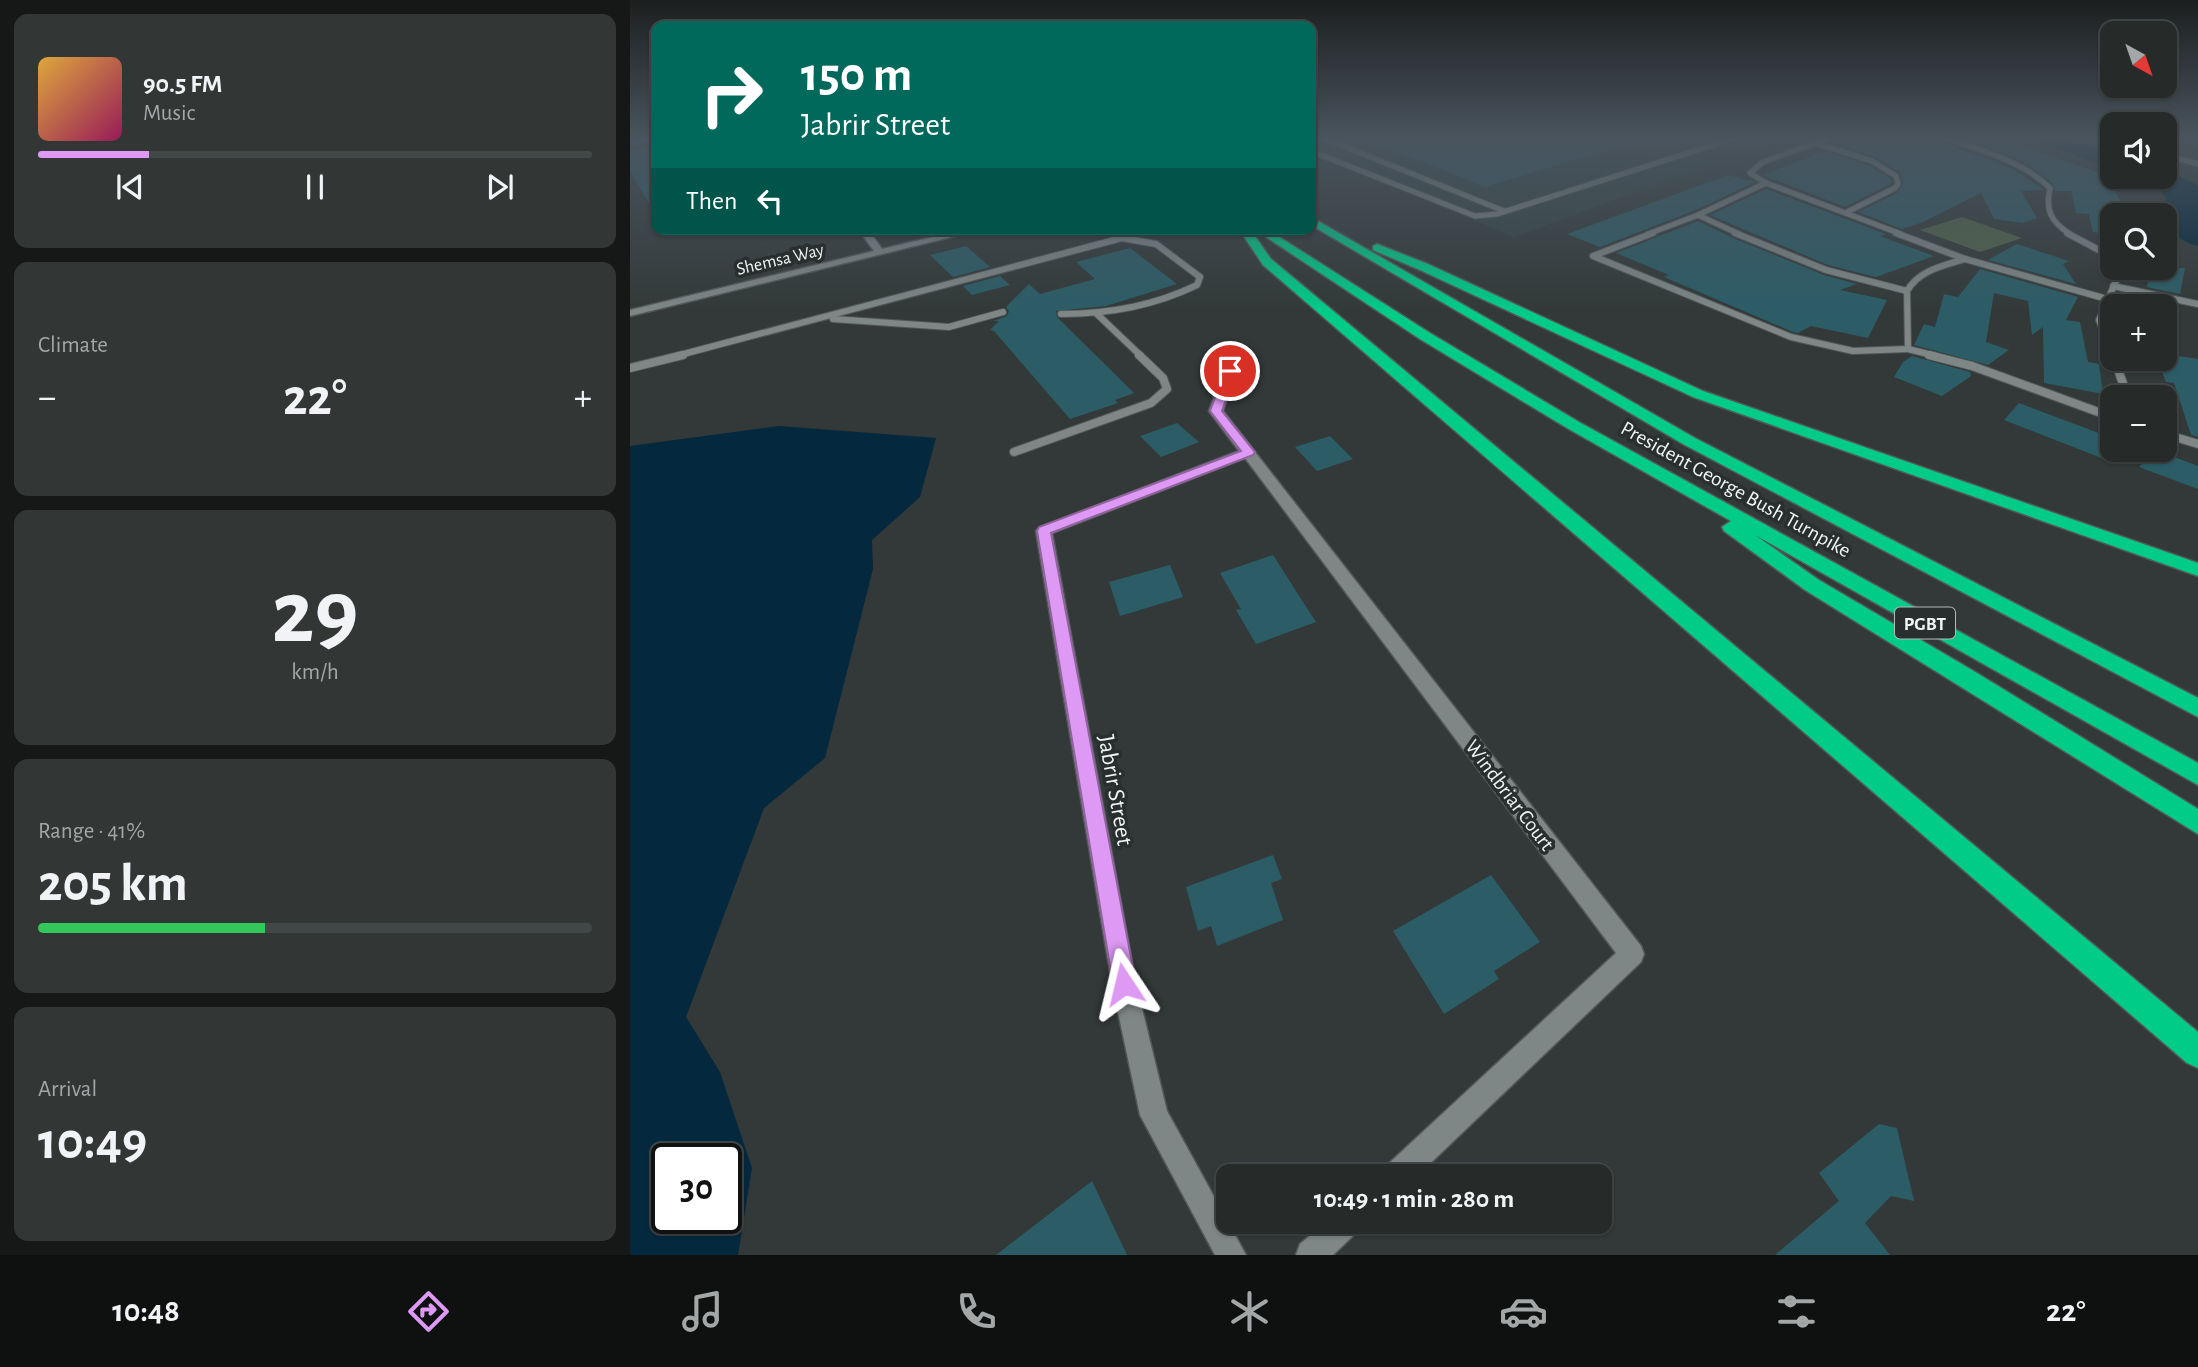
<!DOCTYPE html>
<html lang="en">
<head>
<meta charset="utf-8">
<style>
  :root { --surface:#262b2a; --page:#323736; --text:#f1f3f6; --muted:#a4a7a8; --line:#424747; --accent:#dd99f3 }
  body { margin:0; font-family:"Alegreya Sans",sans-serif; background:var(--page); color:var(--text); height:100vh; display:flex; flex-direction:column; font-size:26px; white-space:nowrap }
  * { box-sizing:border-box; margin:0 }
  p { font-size:23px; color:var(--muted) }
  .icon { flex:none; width:38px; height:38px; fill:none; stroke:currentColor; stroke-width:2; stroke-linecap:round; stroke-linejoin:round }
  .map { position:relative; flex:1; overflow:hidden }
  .details { display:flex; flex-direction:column; gap:14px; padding:14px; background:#151817; width:630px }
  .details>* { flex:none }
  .guide { position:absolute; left:21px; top:21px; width:665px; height:214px; border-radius:14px; box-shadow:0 2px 5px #0004,0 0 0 2px var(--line); background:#00695c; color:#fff; overflow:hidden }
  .needle { width:46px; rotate:140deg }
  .tools { position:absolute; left:1470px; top:21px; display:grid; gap:14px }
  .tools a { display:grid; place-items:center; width:77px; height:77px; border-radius:14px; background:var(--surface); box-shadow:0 2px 5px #0004,0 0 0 2px var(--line); font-size:35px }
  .speed { position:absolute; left:21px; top:1143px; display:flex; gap:14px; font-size:35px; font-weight:700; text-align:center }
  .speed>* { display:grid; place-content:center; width:91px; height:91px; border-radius:50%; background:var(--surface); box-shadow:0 2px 5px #0004,0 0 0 2px var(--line); line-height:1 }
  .speed .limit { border:4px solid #111; border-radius:10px; background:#fff; color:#111 }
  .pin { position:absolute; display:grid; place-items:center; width:60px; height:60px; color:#fff; margin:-30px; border:4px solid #fff; border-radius:50%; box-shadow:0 2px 7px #0007 }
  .me { position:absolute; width:77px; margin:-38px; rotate:350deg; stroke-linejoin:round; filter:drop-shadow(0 0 5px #0008) }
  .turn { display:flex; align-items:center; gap:24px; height:147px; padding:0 35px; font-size:32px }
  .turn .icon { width:91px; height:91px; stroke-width:2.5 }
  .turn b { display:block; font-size:49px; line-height:60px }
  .then { display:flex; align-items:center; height:66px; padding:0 35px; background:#0003; gap:14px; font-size:26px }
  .big { font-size:52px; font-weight:700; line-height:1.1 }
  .details .widget { flex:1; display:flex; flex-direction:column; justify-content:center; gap:10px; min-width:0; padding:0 24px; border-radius:14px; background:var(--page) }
  .details .dial { align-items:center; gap:0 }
  .dial b { font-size:91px; line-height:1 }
  .song { display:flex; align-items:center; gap:21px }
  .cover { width:84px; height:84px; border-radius:10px; background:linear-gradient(135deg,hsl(40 70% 55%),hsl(330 70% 35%)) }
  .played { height:7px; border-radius:4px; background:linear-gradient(90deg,var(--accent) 20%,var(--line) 20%) }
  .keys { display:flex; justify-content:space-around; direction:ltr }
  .heat { display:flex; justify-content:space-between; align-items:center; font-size:38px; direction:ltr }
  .charge { height:10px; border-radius:5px; background:linear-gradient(90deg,#34c759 41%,var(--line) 0) }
  .trip { position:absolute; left:586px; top:1164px; width:396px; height:70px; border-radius:14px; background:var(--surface); box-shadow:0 2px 5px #0004,0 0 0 2px var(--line); font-weight:700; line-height:70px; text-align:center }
  .dock { display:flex; height:112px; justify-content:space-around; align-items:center; background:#0f1111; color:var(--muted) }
  .dock .icon { width:49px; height:49px }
  .dock .selected { color:var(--accent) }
  .dock b { font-size:32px; color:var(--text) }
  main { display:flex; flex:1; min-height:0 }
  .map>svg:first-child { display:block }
</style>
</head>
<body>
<main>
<section class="details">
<div class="widget">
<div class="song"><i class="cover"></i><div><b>90.5 FM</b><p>Music</p></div></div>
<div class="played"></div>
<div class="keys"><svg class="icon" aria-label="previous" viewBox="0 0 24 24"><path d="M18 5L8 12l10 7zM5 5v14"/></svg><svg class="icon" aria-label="pause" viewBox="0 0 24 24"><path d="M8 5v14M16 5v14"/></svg><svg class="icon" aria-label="next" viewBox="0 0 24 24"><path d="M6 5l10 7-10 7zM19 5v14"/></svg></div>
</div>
<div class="widget"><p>Climate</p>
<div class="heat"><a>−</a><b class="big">22°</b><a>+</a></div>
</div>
<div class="widget dial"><b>29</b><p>km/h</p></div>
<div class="widget"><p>Range · 41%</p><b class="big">205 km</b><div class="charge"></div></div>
<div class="widget"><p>Arrival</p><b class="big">10:49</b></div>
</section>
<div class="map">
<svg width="1568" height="1255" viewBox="0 0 1568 1255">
  <rect width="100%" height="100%" fill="#323938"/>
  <!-- built -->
  <polygon fill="#334341" points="681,137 1158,137 884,237 681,153"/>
  <!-- green -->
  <polygon fill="#516348" points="1332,217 1392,238 1350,252 1290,230"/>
  <!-- water -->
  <g fill="#04283d" fill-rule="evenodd">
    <polygon points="1398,137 1425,137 1482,154 1482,170"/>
    <path d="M1535 170 1568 185V246C1553 243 1537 231 1535 215H1532L1536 198 1530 190 1500 177H1535Z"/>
    <path d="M149 426 306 438 290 497 242 540 243 569 195 758 134 808 56 1017 90 1072 122 1168 108 1255H0V446ZM37 1158H96V1218H37Z"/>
  </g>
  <!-- building -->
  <g fill="#2c5d67">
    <polygon points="730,137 1002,137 1003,142 855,187"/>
    <polygon points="1233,137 1262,143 1263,137 1308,137 1311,142 1381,168 1414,190 1391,191 1407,218 1393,223 1364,219 1351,193 1293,222 1272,229 1228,212 1267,193 1273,184 1270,172 1245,157 1210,145"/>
    <polygon points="1329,137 1366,137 1476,175 1498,215 1482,215 1482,235 1463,232 1459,214 1446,213 1441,191 1425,191 1423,184 1399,165 1372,152"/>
    <polygon points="26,145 26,215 0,171 0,150"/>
    <polygon points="1194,151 1240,166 1261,179 1262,183 1215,207 1133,175"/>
    <polygon points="1098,175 1125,182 1066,210 970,247 937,234"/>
    <polygon points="1136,189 1256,234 1250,236 1304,256 1246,277 1198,265 1080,215"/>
    <polygon points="1068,221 1103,238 1194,275 1227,284 1210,290 1257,300 1238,338 1181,326 1168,333 1163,332 1034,277 1039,275 986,253"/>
    <polygon points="1387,244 1439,261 1433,264 1446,284 1358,260"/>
    <polygon points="336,246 360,267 323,277 300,255"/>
    <polygon points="500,248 547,284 476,306 426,311 427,317 504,393 485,400 488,403 440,419 364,331 360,330 369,321 363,321 377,316 379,311 376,307 399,284 410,294 465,279 446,262"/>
    <polygon points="1521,268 1555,268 1550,294 1517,287"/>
    <polygon points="1350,269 1448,297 1436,320 1450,322 1458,362 1469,364 1473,394 1414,383 1413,327 1402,335 1398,301 1364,293 1356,342 1379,350 1358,365 1284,345 1294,324 1305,327 1314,294 1328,297"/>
    <polygon points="370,276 380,285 342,295 333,286"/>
    <polygon points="1535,354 1568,359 1568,437 1561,435 1544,383 1536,382 1527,359 1535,359"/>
    <polygon points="1282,356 1340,372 1341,376 1312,396 1264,377 1273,362"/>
    <polygon points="1389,403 1482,438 1482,462 1374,420"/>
    <polygon points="547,423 569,442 531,457 510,436"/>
    <polygon points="700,436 723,459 687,471 665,447"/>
    <polygon points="1526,450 1568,466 1568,489 1509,467"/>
    <polygon points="643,555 686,622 626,644 606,610 611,609 590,573"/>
    <polygon points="540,565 553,597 490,616 479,582"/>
    <polygon points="643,855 652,879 641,883 653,920 587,946 581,926 568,931 556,887"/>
    <polygon points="861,875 910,942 864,971 869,979 814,1014 763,931"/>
    <polygon points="1249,1124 1267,1128 1284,1201 1261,1196 1235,1223 1260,1255 1145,1255 1209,1201 1189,1173"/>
    <polygon points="462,1181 497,1255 366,1255"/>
  </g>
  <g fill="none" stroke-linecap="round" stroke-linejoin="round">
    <!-- lane-far2 casing -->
    <g stroke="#525857" stroke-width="7">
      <g id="lane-far2">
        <polyline points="691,137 874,211"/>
        <polyline points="1201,137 1133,162 1120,173 1136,183 1271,234"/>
        <path d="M1313 137C1350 150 1391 160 1420 188 1415 210 1421 222 1440 234"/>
        <polyline points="1471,137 1482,140"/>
        <polyline points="1185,143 1242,161 1266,176 1268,184 1265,188 1215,213"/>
        <polyline points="681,151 845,216 867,214 1108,137"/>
        <polyline points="1535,155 1568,164"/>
        <polyline points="1068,215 1109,234"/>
        <polyline points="1018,234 1068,215 1136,183"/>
      </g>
    </g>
    <!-- lane-far1 casing -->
    <g stroke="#525857" stroke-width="8">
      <g id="lane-far1">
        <path d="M1023 233 963 256 1161 337 1223 351 1278 349 1277 291C1289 270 1313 266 1335 259"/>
        <polyline points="1105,233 1196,270 1277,291"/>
        <polyline points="1266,233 1335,259 1477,299"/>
        <polyline points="1437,233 1482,257"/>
        <polyline points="1483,286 1568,304"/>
        <polyline points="467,314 511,356"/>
        <polyline points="203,319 319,327 373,312"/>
        <polyline points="1278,349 1306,356"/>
        <polyline points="1482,354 1469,320 1490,272 1488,268"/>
        <path d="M46 356 492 238 526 244 570 277 567 285C524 306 478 314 431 314"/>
      </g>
    </g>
    <!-- lane casing -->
    <g stroke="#525857" stroke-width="10">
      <g id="lane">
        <polyline points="1299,355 1342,366 1482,417"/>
        <polyline points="1484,359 1498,397"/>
        <polyline points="0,368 53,355"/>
        <polyline points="1535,434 1568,444"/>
        <polyline points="384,452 521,403 537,389 533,378 509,355"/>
      </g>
    </g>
    <!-- street casing -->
    <g stroke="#525857" stroke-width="3">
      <g id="street">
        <polygon points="26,137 26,140 0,144 0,140"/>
        <polygon points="228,229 238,229 252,249 336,229 354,229 0,316 0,310 244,251"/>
        <polygon points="600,367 606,371 593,411 1011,946 1014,954 1011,962 787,1176 752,1176 756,1166 986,953 615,458 422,533 506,984 537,1111 616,1255 585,1255 510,1115 482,984 406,531 409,528 609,451 579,411 594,371"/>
        <polygon points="696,1222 732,1222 727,1232 703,1255 666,1255 670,1244"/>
      </g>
    </g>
    <!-- highway casing -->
    <g stroke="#525857" stroke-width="3">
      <g id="highway">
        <polygon points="681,217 1065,438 1568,698 1568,717 1053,444 681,225"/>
        <polygon points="609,229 620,229 641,259 1568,1032 1568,1068 1557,1063 633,265"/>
        <polygon points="624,229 637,229 800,333 949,422 1568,763 1568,785 1125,535 1189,580 1347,673 1568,809 1568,834 1175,590 1094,531 1092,527 1101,521 937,428 790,339"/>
        <polygon points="747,244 798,264 1073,391 1568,563 1568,576 1063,397 790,270 743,250 743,246"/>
      </g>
    </g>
    <!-- lane-far2 -->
    <use href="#lane-far2" stroke="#7e8786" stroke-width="5"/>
    <!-- lane-far1 -->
    <use href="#lane-far1" stroke="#7e8786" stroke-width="6"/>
    <!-- lane -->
    <use href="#lane" stroke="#7e8786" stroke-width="8"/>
    <!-- street -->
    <use href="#street" fill="#7e8786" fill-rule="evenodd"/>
    <!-- highway -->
    <use href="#highway" fill="#0c8" fill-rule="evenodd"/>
  </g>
  <!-- sky -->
  <linearGradient id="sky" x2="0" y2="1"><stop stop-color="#1c1f1f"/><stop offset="0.44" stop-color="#49545e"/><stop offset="1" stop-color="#49545e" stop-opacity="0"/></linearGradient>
  <rect width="1568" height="312" fill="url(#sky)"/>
  <!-- route -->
  <polygon fill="#dd99f3" stroke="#90639e" stroke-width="2" points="600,368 606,371 592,411 625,452 623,455 421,533 506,984 502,992 494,996 486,992 483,984 407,531 409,527 611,451 580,411 595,371"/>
  <g text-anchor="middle" stroke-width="7" stroke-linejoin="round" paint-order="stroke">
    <!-- far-street labels -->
    <g font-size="18" fill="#f0f4f4" stroke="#282f2e">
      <text transform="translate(150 259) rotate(-13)" y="6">Shemsa Way</text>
    </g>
    <!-- shield labels -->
    <rect fill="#282f2e" stroke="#b4b9b9" stroke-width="2" x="1265" y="607.5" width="60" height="31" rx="5"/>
    <g font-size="19" font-weight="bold" fill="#f0f4f4">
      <text x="1295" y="630">PGBT</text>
    </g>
    <!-- street labels -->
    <g font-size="21" fill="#f0f4f4" stroke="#282f2e">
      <text transform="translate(1106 489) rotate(29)" y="7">President George Bush Turnpike</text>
      <text transform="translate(880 795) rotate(53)" y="7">Windbriar Court</text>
    </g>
    <!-- near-street labels -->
    <g font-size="24" fill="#f0f4f4" stroke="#282f2e">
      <text transform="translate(486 790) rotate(80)" y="8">Jabrir Street</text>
    </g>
  </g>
</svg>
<div class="tools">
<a><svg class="needle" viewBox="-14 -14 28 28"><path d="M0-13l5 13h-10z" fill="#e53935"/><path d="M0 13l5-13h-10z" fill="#a4a7a8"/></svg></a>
<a><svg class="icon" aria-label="sound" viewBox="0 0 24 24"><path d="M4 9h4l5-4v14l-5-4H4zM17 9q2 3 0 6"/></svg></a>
<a><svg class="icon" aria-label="search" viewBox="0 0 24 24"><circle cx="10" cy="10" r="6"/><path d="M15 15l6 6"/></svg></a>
<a>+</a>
<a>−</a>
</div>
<div class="speed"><div class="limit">30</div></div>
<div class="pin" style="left:600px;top:371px;background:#d93025"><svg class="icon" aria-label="arrive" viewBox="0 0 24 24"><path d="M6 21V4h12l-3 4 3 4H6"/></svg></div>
<svg class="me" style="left:494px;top:984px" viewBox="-20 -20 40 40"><path d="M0-17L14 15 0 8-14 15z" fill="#dd99f3" stroke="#fff" stroke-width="4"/></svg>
<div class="trip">10:49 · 1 min · 280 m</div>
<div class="guide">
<div class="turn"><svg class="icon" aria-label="right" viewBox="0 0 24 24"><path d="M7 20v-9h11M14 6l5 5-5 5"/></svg><div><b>150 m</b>Jabrir Street</div></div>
<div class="then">Then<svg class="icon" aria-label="left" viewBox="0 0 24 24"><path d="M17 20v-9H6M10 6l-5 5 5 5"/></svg></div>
</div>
</div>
</main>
<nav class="dock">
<b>10:48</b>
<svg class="icon selected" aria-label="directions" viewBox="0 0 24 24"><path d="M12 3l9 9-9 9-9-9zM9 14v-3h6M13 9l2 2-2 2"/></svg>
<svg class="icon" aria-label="music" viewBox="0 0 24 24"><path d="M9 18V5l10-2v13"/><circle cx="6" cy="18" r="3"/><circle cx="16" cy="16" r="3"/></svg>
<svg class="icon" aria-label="phone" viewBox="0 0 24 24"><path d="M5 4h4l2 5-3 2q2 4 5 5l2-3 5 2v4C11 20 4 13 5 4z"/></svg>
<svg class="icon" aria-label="climate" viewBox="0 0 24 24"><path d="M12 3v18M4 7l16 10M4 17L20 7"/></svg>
<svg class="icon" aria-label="car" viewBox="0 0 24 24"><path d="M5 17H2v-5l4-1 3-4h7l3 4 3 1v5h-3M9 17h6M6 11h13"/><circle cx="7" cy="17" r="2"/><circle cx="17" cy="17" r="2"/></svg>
<svg class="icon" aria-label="filters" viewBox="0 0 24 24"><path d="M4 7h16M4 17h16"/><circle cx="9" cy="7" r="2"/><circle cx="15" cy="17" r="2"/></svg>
<b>22°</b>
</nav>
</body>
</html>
